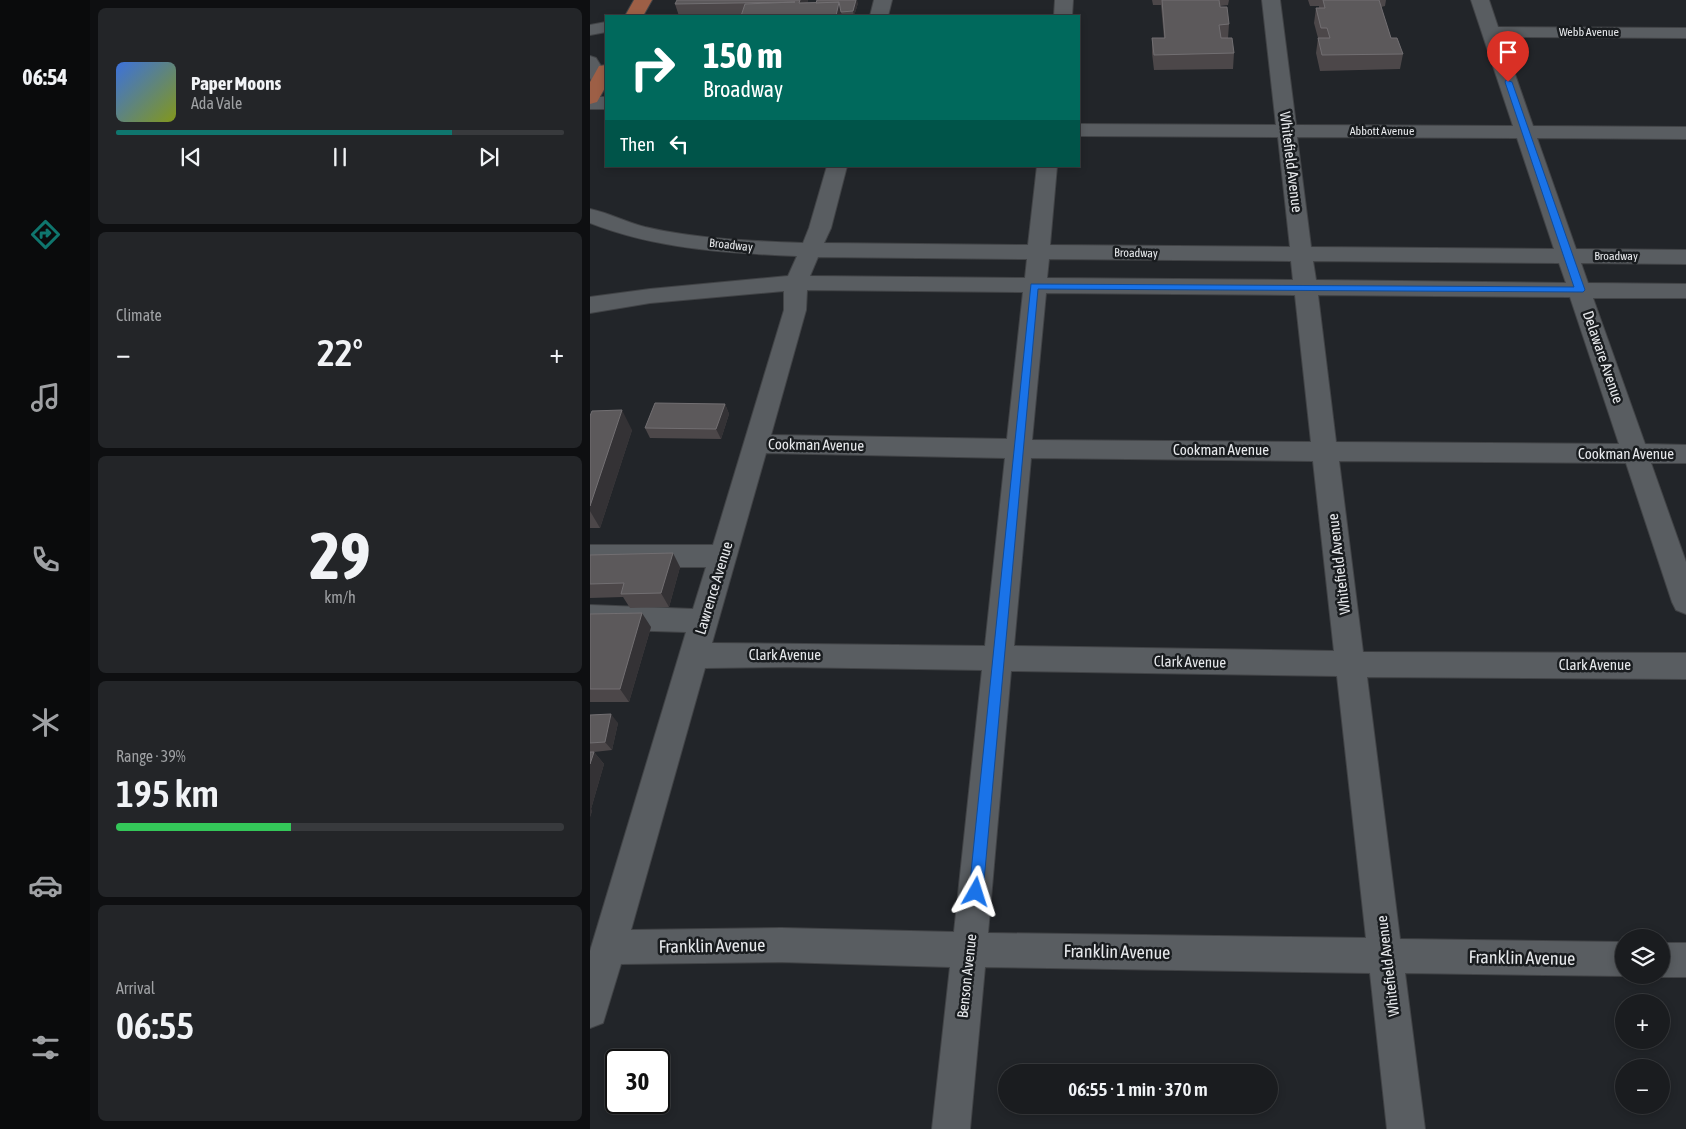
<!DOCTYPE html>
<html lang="en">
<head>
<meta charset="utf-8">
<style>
  :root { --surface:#1a1c1f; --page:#232528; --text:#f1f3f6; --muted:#9fa1a4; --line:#383a3d; --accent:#0f766e }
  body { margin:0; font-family:"Asap Condensed",sans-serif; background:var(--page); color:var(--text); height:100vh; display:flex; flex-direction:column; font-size:19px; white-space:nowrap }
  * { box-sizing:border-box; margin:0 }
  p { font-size:16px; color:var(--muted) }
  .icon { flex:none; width:28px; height:28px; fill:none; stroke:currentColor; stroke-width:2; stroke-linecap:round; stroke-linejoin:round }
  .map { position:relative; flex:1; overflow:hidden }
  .sheet { display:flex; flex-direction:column; gap:8px; padding:8px; background:#0e0f11; width:500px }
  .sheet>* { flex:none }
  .banner { position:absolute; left:15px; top:15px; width:475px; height:152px; border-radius:0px; box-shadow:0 2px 8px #0003,0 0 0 1px var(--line); background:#00695c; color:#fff; overflow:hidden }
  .buttons { position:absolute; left:1025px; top:929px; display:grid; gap:10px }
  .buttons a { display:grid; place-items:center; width:55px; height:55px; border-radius:50%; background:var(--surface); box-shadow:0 2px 8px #0003,0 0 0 1px var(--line); font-size:25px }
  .speed { position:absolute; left:15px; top:1049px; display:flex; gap:10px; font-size:25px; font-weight:700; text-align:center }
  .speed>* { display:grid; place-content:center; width:65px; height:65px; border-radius:50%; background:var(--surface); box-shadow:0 2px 8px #0003,0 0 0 1px var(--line); line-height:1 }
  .speed .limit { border:2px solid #111; border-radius:8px; background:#fff; color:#111 }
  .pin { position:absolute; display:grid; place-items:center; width:42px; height:42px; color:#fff; margin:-51px -21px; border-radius:50% 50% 50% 0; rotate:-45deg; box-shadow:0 0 5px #0007 }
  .pin .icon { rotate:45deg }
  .me { position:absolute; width:55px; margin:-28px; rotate:6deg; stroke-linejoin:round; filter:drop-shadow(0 0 4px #0008) }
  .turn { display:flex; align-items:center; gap:18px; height:105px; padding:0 15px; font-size:22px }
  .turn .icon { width:65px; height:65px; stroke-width:2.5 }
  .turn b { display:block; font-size:35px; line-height:42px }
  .then { display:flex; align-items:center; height:48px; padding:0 15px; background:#0003; gap:10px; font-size:19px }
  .big { font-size:38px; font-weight:600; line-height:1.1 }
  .sheet .widget { flex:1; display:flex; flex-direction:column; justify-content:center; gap:8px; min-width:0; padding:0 18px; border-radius:8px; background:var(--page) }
  .sheet .dial { align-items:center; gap:0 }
  .dial b { font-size:65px; line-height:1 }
  .song { display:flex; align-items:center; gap:15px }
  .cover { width:60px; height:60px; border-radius:8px; background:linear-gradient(135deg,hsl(220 70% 55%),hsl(70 70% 35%)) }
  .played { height:5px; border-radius:2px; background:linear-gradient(90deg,var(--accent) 75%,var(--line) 75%) }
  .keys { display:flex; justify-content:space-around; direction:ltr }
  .heat { display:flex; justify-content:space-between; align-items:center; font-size:28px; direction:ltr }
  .charge { height:8px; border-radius:4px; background:linear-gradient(90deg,#34c759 39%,var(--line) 0) }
  .trip { position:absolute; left:408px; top:1064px; width:280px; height:50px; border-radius:25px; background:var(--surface); box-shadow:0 2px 8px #0003,0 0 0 1px var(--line); font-weight:600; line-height:50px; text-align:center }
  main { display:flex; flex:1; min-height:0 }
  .dock { display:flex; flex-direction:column; width:90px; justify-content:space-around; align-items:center; background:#0a0b0c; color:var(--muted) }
  .dock .icon { width:35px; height:35px }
  .dock .on { color:var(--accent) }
  .dock b { font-size:22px; color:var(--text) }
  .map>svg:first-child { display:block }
</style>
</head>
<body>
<main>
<nav class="dock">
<b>06:54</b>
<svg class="icon on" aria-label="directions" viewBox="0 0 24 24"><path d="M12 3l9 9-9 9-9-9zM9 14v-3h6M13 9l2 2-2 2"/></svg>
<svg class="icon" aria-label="music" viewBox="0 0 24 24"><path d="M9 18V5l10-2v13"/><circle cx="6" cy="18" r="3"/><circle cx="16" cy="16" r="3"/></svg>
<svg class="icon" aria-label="phone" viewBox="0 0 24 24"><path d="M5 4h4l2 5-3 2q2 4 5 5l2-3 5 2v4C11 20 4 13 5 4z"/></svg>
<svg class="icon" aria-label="climate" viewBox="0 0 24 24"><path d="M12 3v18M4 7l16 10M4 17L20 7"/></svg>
<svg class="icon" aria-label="car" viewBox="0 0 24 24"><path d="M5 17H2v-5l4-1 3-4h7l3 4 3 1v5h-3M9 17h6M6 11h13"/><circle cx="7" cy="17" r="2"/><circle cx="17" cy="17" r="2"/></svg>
<svg class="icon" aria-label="filters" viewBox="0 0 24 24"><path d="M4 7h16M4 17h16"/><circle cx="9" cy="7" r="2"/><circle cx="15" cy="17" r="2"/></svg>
</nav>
<section class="sheet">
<div class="widget">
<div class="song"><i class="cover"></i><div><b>Paper Moons</b><p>Ada Vale</p></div></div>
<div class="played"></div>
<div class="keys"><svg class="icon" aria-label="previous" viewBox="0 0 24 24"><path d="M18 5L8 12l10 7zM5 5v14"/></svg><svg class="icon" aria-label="pause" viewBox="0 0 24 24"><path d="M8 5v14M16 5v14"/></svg><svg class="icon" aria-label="next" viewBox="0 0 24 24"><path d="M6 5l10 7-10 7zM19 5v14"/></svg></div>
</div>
<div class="widget"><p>Climate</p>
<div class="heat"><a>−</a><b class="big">22°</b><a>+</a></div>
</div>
<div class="widget dial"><b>29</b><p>km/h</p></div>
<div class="widget"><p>Range · 39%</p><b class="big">195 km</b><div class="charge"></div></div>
<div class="widget"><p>Arrival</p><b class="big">06:55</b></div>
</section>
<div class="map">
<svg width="1096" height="1129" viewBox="0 0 1096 1129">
  <rect width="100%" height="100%" fill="#222529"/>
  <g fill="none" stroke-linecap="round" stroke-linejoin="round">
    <!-- minor casing -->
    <g stroke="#414346" stroke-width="2">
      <g id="minor">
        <polygon points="284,0 302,0 298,16 280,16"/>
        <polygon points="465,0 483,0 482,16 464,16"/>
        <path d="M672 0H690L706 125 923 126 881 0H899L908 27 1096 28V38L912 37 943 126 1096 127V139L947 138 986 249 1096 250V264L991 263 998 283 1096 284V298H1003L1055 444 1096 445V463H1061L1096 562V614L1086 610 1082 602 1036 463 749 461 773 652 1096 653V679L777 677 810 939 1034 942V975H1037L1034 976 815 973 835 1129H797L780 973 395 967 380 1129H342L360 967 191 962 31 964 13 1023 0 1028V951L96 632 0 629V605L103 609 116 567H0V545H123L194 310V291L60 303 0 313V297L60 289 198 276 207 256C136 253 66 249 0 223V209C19 213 36 222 55 227 106 239 160 241 213 243L219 228 237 166H257L241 228 234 243 438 245 447 166H467L460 245 700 247 688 137 489 136V124L686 125ZM707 137 927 138 964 249 721 247ZM228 257 437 259 435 278 220 276ZM459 259 701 261 703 280 457 278ZM723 261 969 263 976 283 726 280ZM217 290 433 292 417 439 181 435 216 310ZM456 293 705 295 721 442 442 440ZM728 295 980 297 1029 444 746 442ZM176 453 415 458 395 646 122 643ZM441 458 723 461 744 651 424 646ZM198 667 392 670 364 932 191 928 41 930 115 668ZM421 671 747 676 776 938 398 933Z"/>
        <polygon points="16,22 16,32 0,35 0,25"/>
        <polygon points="0,56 6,58 16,74 16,85 4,85 0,78"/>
        <rect x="0" y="97" width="16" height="12"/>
        <polygon points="1071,943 1096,943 1096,977 1071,977 1065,975 1071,975"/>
      </g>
    </g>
    <!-- major casing -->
    <g stroke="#414346" stroke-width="2">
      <g id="major">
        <polygon points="44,0 62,0 53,16 35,16"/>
        <polygon points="16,65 16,86 7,102 0,104 0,82 9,66"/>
      </g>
    </g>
    <!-- minor -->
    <use href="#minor" fill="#595d61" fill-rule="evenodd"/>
    <!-- major -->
    <use href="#major" fill="#9d5f46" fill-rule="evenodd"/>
  </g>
  <!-- wall -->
  <g fill="#4c4749">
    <polygon points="218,0 217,3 268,3 264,16 89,16 85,4"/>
    <polygon points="562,0 639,0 638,5 630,6 639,24 638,38 644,53 643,69 564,70 562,53 562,38 574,38 571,5 563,5"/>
    <polygon points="718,0 796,0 795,6 791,7 801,38 813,54 810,69 730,71 726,53 728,38 724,23 726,8 729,8 729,6 720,6"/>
    <polygon points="135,404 139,414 131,439 60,438 55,428"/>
    <polygon points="0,416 42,430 10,528 0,528"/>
    <polygon points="0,555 90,567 79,607 40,608 33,597 0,598"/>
    <polygon points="0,614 61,627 39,702 0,702"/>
    <polygon points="0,715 28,723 22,750 4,752 14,764 1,809 2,811 0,817"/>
  </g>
  <!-- shaded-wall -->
  <g fill="#343235">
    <polygon points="210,0 218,0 213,16 209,3"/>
    <polygon points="266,0 267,0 268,3 264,16 263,11"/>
    <polygon points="249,2 252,16 246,16"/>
    <polygon points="135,404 139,414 131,439 126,429"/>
    <polygon points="32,410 42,430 10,528 0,511 0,506"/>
    <polygon points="83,553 90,567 79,607 71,593"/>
    <polygon points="52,613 61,627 39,702 30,689"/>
    <polygon points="21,714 28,723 22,750 15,742"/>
    <polygon points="4,752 14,764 1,809 2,811 0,817 0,764"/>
  </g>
  <!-- building -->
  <g fill="#5c595b" stroke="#726f72">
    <polygon points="87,0 210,0 209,3 249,2 246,16 151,16 155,4 205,2 85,4"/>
    <polygon points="227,0 266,0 263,11 251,12 249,2 226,3"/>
    <polygon points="572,0 629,0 630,7 637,7 639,24 629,25 631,38 642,38 644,53 564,55 562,38 575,38"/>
    <polygon points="733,0 789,0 801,38 807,38 813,54 732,55 728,38 740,38 737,28 731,28 726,8 735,8"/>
    <polygon points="65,403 135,404 126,429 55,428"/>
    <polygon points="32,410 0,506 0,416 2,411"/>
    <polygon points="83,553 71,593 31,594 34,583 0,584 0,555"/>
    <polygon points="52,613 30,689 0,689 0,614"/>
    <polygon points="21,714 15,742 0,743 0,715"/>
    <polygon points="0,752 4,752 0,764"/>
  </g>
  <!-- route -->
  <polygon fill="#1a73e8" stroke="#114b97" points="916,80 922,82 995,290 993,292 448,289 393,892 391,897 386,899 381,897 379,892 441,284 984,287 915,82"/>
  <g text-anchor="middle" stroke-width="5" stroke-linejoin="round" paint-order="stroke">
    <!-- far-street labels -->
    <g font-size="12" fill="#e7e9ec" stroke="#191c1f">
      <text x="999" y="36">Webb Avenue</text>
      <text x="792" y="135">Abbott Avenue</text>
      <text transform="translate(141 245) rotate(6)" y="4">Broadway</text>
      <text transform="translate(546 253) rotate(1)" y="4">Broadway</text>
      <text x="1026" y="260">Broadway</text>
    </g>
    <!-- street labels -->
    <g font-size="15" fill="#e7e9ec" stroke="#191c1f">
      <text transform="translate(701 162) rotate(83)" y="5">Whitefield Avenue</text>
      <text transform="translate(1013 357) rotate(71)" y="5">Delaware Avenue</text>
      <text transform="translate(226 445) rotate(1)" y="5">Cookman Avenue</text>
      <text x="631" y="455">Cookman Avenue</text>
      <text x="1036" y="459">Cookman Avenue</text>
      <text transform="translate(749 564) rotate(-97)" y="5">Whitefield Avenue</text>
      <text transform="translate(124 588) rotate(-73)" y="5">Lawrence Avenue</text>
      <text x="195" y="660">Clark Avenue</text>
      <text transform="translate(600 662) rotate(1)" y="5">Clark Avenue</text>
      <text x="1005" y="670">Clark Avenue</text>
      <text transform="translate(798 966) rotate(-97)" y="5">Whitefield Avenue</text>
      <text transform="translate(377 976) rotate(-84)" y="5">Benson Avenue</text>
    </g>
    <!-- near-street labels -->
    <g font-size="18" fill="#e7e9ec" stroke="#191c1f">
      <text transform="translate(122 946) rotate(-1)" y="6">Franklin Avenue</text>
      <text transform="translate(527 952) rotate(1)" y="6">Franklin Avenue</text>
      <text transform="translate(932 958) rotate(1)" y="6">Franklin Avenue</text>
    </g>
  </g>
</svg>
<div class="buttons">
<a><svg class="icon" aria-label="layers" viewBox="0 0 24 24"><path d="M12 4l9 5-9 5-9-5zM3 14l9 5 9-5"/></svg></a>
<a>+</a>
<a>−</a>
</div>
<div class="speed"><div class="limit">30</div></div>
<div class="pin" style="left:918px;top:82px;background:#d93025"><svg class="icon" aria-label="arrive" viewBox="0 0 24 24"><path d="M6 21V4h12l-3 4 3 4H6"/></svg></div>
<svg class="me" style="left:386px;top:892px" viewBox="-20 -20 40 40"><path d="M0-17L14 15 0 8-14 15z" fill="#1a73e8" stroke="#fff" stroke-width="4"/></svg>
<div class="trip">06:55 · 1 min · 370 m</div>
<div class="banner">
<div class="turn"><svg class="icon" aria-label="right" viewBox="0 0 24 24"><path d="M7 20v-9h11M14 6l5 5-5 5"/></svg><div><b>150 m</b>Broadway</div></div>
<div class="then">Then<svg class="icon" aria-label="left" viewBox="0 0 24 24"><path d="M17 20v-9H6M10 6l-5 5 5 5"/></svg></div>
</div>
</div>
</main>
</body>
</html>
